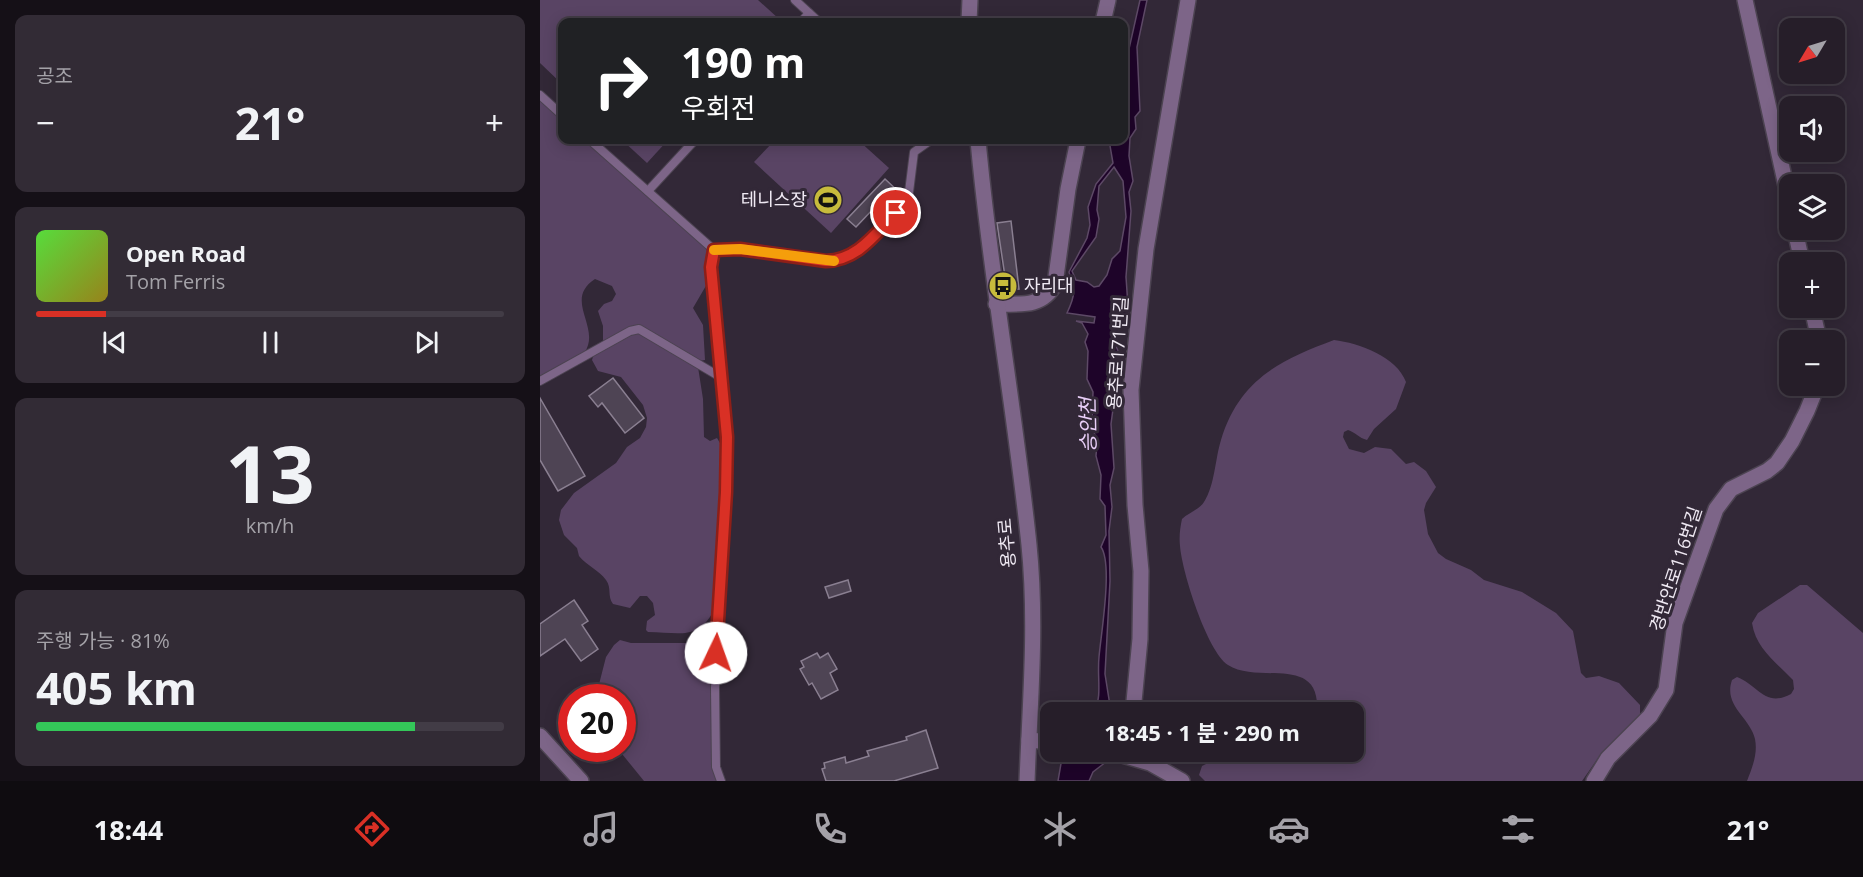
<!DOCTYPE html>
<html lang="ko">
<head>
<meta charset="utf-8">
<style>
  :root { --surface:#261e29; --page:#322b35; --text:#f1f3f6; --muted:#a4a2a8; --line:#423c46; --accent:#d93025 }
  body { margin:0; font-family:"Open Sans","Noto Sans KR",sans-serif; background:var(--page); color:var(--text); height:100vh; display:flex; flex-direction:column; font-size:22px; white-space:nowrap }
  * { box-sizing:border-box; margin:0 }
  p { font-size:20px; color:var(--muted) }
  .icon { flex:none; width:33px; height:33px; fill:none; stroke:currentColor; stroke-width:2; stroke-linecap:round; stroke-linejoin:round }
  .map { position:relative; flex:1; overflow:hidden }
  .details { display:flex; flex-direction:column; gap:15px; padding:15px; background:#151017; width:540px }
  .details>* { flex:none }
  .guide { position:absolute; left:18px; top:18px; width:570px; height:126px; border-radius:12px; box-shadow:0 3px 15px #0003,0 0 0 2px var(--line); background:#202124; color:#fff; overflow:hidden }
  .needle { width:39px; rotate:232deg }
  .fabs { position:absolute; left:1239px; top:18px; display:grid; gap:12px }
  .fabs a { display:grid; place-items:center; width:66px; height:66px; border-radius:12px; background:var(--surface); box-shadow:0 3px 15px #0003,0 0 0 2px var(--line); font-size:30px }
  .speed { position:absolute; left:18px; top:684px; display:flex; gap:12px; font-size:30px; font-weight:700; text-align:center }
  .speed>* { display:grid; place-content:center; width:78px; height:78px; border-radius:50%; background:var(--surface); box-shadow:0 3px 15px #0003,0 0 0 2px var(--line); line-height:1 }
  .speed .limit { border:9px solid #d22; background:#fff; color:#111 }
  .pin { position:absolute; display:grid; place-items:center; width:51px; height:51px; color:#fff; margin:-26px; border:3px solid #fff; border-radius:50%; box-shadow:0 2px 6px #0007 }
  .me { position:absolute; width:66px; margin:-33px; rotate:3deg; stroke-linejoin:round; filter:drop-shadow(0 0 4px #0008) }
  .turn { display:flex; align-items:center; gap:21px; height:126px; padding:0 24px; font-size:27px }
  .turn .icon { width:78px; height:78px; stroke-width:2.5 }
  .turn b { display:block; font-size:42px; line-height:51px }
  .big { font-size:45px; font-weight:700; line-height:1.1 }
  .details .card { flex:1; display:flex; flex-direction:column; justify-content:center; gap:9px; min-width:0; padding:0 21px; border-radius:12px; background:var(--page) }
  .details .dial { align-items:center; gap:0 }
  .dial b { font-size:78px; line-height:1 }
  .song { display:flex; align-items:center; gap:18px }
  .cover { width:72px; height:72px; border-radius:9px; background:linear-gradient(135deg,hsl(110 70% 55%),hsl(50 70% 35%)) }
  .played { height:6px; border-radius:3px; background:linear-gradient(90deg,var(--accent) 15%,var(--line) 15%) }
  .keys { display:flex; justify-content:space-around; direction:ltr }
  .heat { display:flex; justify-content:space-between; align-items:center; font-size:33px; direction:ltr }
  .charge { height:9px; border-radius:4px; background:linear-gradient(90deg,#34c759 81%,var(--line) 0) }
  .trip { position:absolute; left:500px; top:702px; width:324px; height:60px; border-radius:12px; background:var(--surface); box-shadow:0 3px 15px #0003,0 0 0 2px var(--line); font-weight:700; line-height:60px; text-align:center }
  .tab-bar { display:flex; height:96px; justify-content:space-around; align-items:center; background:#0f0c10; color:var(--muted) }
  .tab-bar .icon { width:42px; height:42px }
  .tab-bar .current { color:var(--accent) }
  .tab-bar b { font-size:27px; color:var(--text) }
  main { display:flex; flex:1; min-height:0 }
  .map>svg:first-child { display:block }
</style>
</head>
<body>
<main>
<section class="details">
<div class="card"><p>공조</p>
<div class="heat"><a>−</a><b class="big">21°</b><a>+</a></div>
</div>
<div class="card">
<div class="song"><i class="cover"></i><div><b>Open Road</b><p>Tom Ferris</p></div></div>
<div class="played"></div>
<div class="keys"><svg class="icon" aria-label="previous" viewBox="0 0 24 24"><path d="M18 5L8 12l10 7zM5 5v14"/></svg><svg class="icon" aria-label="pause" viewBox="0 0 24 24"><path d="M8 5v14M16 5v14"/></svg><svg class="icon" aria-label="next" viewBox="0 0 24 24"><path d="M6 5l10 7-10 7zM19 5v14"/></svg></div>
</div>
<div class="card dial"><b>13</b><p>km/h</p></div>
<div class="card"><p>주행 가능 · 81%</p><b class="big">405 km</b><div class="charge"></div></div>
</section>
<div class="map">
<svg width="1323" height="781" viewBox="0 0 1323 781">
  <rect width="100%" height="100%" fill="#322837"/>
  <!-- green -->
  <g fill="#594464">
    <polygon points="0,0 218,0 239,19 236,22 22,22 22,84 0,63"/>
    <path d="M0 99 22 119V140H45L165 247 169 254 167 284 153 308 163 325 165 360 159 361 99 327 63 344V326L58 311 64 304 72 301 76 294 72 286 55 279C23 300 61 326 45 352L0 377Z"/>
    <polygon points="82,140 128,140 107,163"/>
    <polygon points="235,140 318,140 349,168 291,233 214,162"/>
    <path d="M98 332 158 367 163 399 164 437 170 441 177 438 184 450 183 492 173 612C157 641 137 632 108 632L106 630 107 621 115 615 113 603 107 596H100L90 608 73 604C67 596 72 588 66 580 59 570 47 566 39 556L37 548 24 535 19 520 21 510 34 493 76 463 87 447 100 438 106 427 107 418 103 405 81 377 58 371 52 360 54 354Z"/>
    <path d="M794 340C819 343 857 357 866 382L856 409 834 429 827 440C819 438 815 432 808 430L804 432 803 437 809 449 824 453 835 447 851 449 866 464 874 462 886 471 896 487 886 503 884 510 888 534 898 553 906 559 931 570 944 580 982 592 1016 613 1033 631 1041 673 1046 678 1059 676 1079 683 1100 705V716L1063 751 1042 781H665L659 775 662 766 672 761 690 757 706 759 718 752H813V712H777C781 653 718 685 688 665 667 651 642 572 640 546 639 537 640 528 642 519 648 513 660 509 664 502 675 485 675 459 681 440 699 380 740 360 794 340Z"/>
    <path d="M1260 585H1267L1323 633V781H1207C1212 768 1218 754 1215 739 1210 717 1183 706 1192 680L1197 677C1218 685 1225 708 1251 694L1254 689 1253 680C1236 662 1216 649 1212 623L1218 613Z"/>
    <polygon points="80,640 91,643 155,643 172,661 179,781 104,781 78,749 82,748 82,698 57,697 56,696 66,657 74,645"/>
  </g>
  <!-- water -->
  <g fill="#1e0429" stroke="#5d4966" stroke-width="1.5" fill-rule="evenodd">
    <path d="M600 0H607L597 47 600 111 595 117 596 129 590 138 589 156 593 181 589 192 591 211 586 277 589 320H574V326L579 328 576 346 578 351 573 366 572 395 570 399 573 409 571 424 574 468 570 485 572 507 569 531 570 581 565 674 571 712H555C562 695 557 676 559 657 561 634 573 564 561 547L566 535 565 506 560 499 561 475 556 456 557 443 552 424 553 392 547 379 548 351 545 342 548 334 542 323 536 321 554 323 555 317 527 313C536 294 535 291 529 272L547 238 550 225 548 207 556 184 573 163 569 140H584V71ZM574 167 583 181 586 217 580 251 572 259 567 275 559 286 554 287 547 282 536 280 532 271 556 237 559 219 557 210 559 186Z"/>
    <polygon points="523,752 566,752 566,762 553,772 549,781 518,781"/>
  </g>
  <!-- building -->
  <g fill="#4e4454" stroke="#8a7f91" stroke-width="1.5">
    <polygon points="345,179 360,193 342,213 335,207 316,227 307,219"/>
    <polygon points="471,221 479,289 467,290 457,223"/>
    <polygon points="73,378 104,418 85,433 62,403 58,407 49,396"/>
    <polygon points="0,398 45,476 18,491 0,460"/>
    <polygon points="308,580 311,591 289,598 285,587"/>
    <polygon points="34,600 48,621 42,625 58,649 41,661 25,639 0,656 0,624"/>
    <polygon points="277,653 280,658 288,653 297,669 290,673 298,690 281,699 272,683 269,685 260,669 264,667 261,661"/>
    <polygon points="386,730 398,768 354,781 286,781 282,769 285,768 284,763 305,757 306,763 329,756 327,751 367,740 366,737"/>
  </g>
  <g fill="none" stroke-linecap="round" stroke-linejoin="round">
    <!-- service casing -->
    <g stroke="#4c4351" stroke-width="10">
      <g id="service">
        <polyline points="255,0 279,22"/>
        <polyline points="261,22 269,13"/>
        <polyline points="0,95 22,115"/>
        <polyline points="50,140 174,250"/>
        <polyline points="108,191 155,140"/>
        <polyline points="0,381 90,331 99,329 182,378"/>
        <polyline points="181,781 176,767 175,688 186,492 187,437 171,267 174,250 200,249 286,261 311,256 368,200 374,152 391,140"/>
      </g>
    </g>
    <!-- minor casing -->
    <g stroke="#4c4351" stroke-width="18">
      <g id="minor">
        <polyline points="1205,0 1250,204"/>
        <polyline points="563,22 568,0"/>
        <polyline points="1255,230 1262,262"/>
        <path d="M456 304C480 304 502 308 515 284L528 189 538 140"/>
        <polyline points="1272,308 1279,340"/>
        <polyline points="593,712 600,639 601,571 595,505 591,390 606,249 648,0"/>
        <polyline points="0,736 41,781"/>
        <polyline points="489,740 510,742"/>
        <polyline points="572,752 610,763 642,781"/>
        <polyline points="1054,781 1068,758 1110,716 1126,690 1135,623 1176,509 1191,489 1227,471 1237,463 1252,441 1267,411 1277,386"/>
      </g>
    </g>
    <!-- tertiary casing -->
    <g stroke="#4c4351" stroke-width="18">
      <g id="tertiary">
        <polyline points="429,22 430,0"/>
        <path d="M438 140C450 275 475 409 489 545 497 623 490 703 487 781"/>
      </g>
    </g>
    <!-- service -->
    <use href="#service" stroke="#7d6588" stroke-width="8"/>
    <!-- minor -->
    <use href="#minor" stroke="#7d6588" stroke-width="15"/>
    <!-- tertiary -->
    <use href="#tertiary" stroke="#7d6588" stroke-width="15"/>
  </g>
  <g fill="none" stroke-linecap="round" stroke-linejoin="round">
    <!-- route casing -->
    <g stroke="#8d1f18" stroke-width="15">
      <path id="route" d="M176 653 186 492 187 437 171 267 174 250 200 249 286 261C318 260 335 234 356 213"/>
    </g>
    <!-- route -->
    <use href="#route" stroke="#d93025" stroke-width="10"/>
    <!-- slow -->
    <polyline stroke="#f59e0b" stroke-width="10" points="174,250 200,249 294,261"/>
  </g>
  <!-- icons -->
  <defs>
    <g id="stadium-disc" transform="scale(1.5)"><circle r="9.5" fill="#c7bb3c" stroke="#322837"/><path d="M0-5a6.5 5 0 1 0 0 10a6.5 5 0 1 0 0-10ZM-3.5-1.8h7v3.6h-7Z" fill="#111"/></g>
    <g id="bus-disc" transform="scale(1.5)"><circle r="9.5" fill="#c7bb3c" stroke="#322837"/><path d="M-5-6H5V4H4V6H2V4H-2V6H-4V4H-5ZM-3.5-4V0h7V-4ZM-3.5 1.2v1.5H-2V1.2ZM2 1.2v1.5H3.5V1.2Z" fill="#111"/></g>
  </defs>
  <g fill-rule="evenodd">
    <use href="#stadium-disc" x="288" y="200"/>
    <use href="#bus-disc" x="463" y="286"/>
  </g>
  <g text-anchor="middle" stroke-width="6" stroke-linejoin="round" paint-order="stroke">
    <!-- poi labels -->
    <g font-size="18" fill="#efe9f3" stroke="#322837" text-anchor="end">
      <text x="267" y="206">테니스장</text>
      <text x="484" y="292" text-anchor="start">자리대</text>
    </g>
    <!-- street labels -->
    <g font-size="18" fill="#efe9f3" stroke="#322837">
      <text transform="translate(578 353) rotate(-86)" y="6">용추로171번길</text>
      <text transform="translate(467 543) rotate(-95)" y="6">용추로</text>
      <text transform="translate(1136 569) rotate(-72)" y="6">경반안로116번길</text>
    </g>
    <!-- water labels -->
    <g font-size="20" font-style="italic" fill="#e9cff8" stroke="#322837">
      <text transform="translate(548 425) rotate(-91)" y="7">승안천</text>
    </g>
  </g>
</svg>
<div class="fabs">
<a><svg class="needle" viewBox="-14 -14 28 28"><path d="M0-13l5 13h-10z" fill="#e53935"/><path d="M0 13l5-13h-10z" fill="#a4a2a8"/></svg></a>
<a><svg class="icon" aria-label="sound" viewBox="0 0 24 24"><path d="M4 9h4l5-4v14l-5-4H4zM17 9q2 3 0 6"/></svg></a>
<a><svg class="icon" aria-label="layers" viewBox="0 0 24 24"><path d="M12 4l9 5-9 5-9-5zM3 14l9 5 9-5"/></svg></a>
<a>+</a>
<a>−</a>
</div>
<div class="speed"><div class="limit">20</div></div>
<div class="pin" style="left:356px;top:213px;background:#d93025"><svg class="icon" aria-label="arrive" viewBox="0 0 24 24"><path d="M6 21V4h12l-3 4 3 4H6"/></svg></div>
<svg class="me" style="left:176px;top:653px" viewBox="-20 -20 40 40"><circle r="19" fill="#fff"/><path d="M0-13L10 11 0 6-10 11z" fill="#d93025"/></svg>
<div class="trip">18:45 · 1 분 · 290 m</div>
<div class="guide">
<div class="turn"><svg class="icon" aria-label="right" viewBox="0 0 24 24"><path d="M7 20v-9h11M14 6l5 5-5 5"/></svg><div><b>190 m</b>우회전</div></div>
</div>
</div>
</main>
<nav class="tab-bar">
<b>18:44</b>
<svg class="icon current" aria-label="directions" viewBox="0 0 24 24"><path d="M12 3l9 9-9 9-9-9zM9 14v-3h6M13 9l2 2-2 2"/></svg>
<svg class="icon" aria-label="music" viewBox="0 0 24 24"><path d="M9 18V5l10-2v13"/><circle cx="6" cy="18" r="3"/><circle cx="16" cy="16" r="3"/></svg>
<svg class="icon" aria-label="phone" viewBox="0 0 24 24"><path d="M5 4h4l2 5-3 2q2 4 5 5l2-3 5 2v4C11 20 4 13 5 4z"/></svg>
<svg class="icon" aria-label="climate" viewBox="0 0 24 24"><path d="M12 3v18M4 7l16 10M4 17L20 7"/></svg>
<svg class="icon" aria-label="car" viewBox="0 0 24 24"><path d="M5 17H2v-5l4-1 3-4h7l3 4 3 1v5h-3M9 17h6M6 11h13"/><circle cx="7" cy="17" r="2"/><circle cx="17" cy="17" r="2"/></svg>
<svg class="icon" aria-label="filters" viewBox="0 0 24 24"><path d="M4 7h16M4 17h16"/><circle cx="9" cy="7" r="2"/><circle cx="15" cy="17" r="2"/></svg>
<b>21°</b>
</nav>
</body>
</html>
